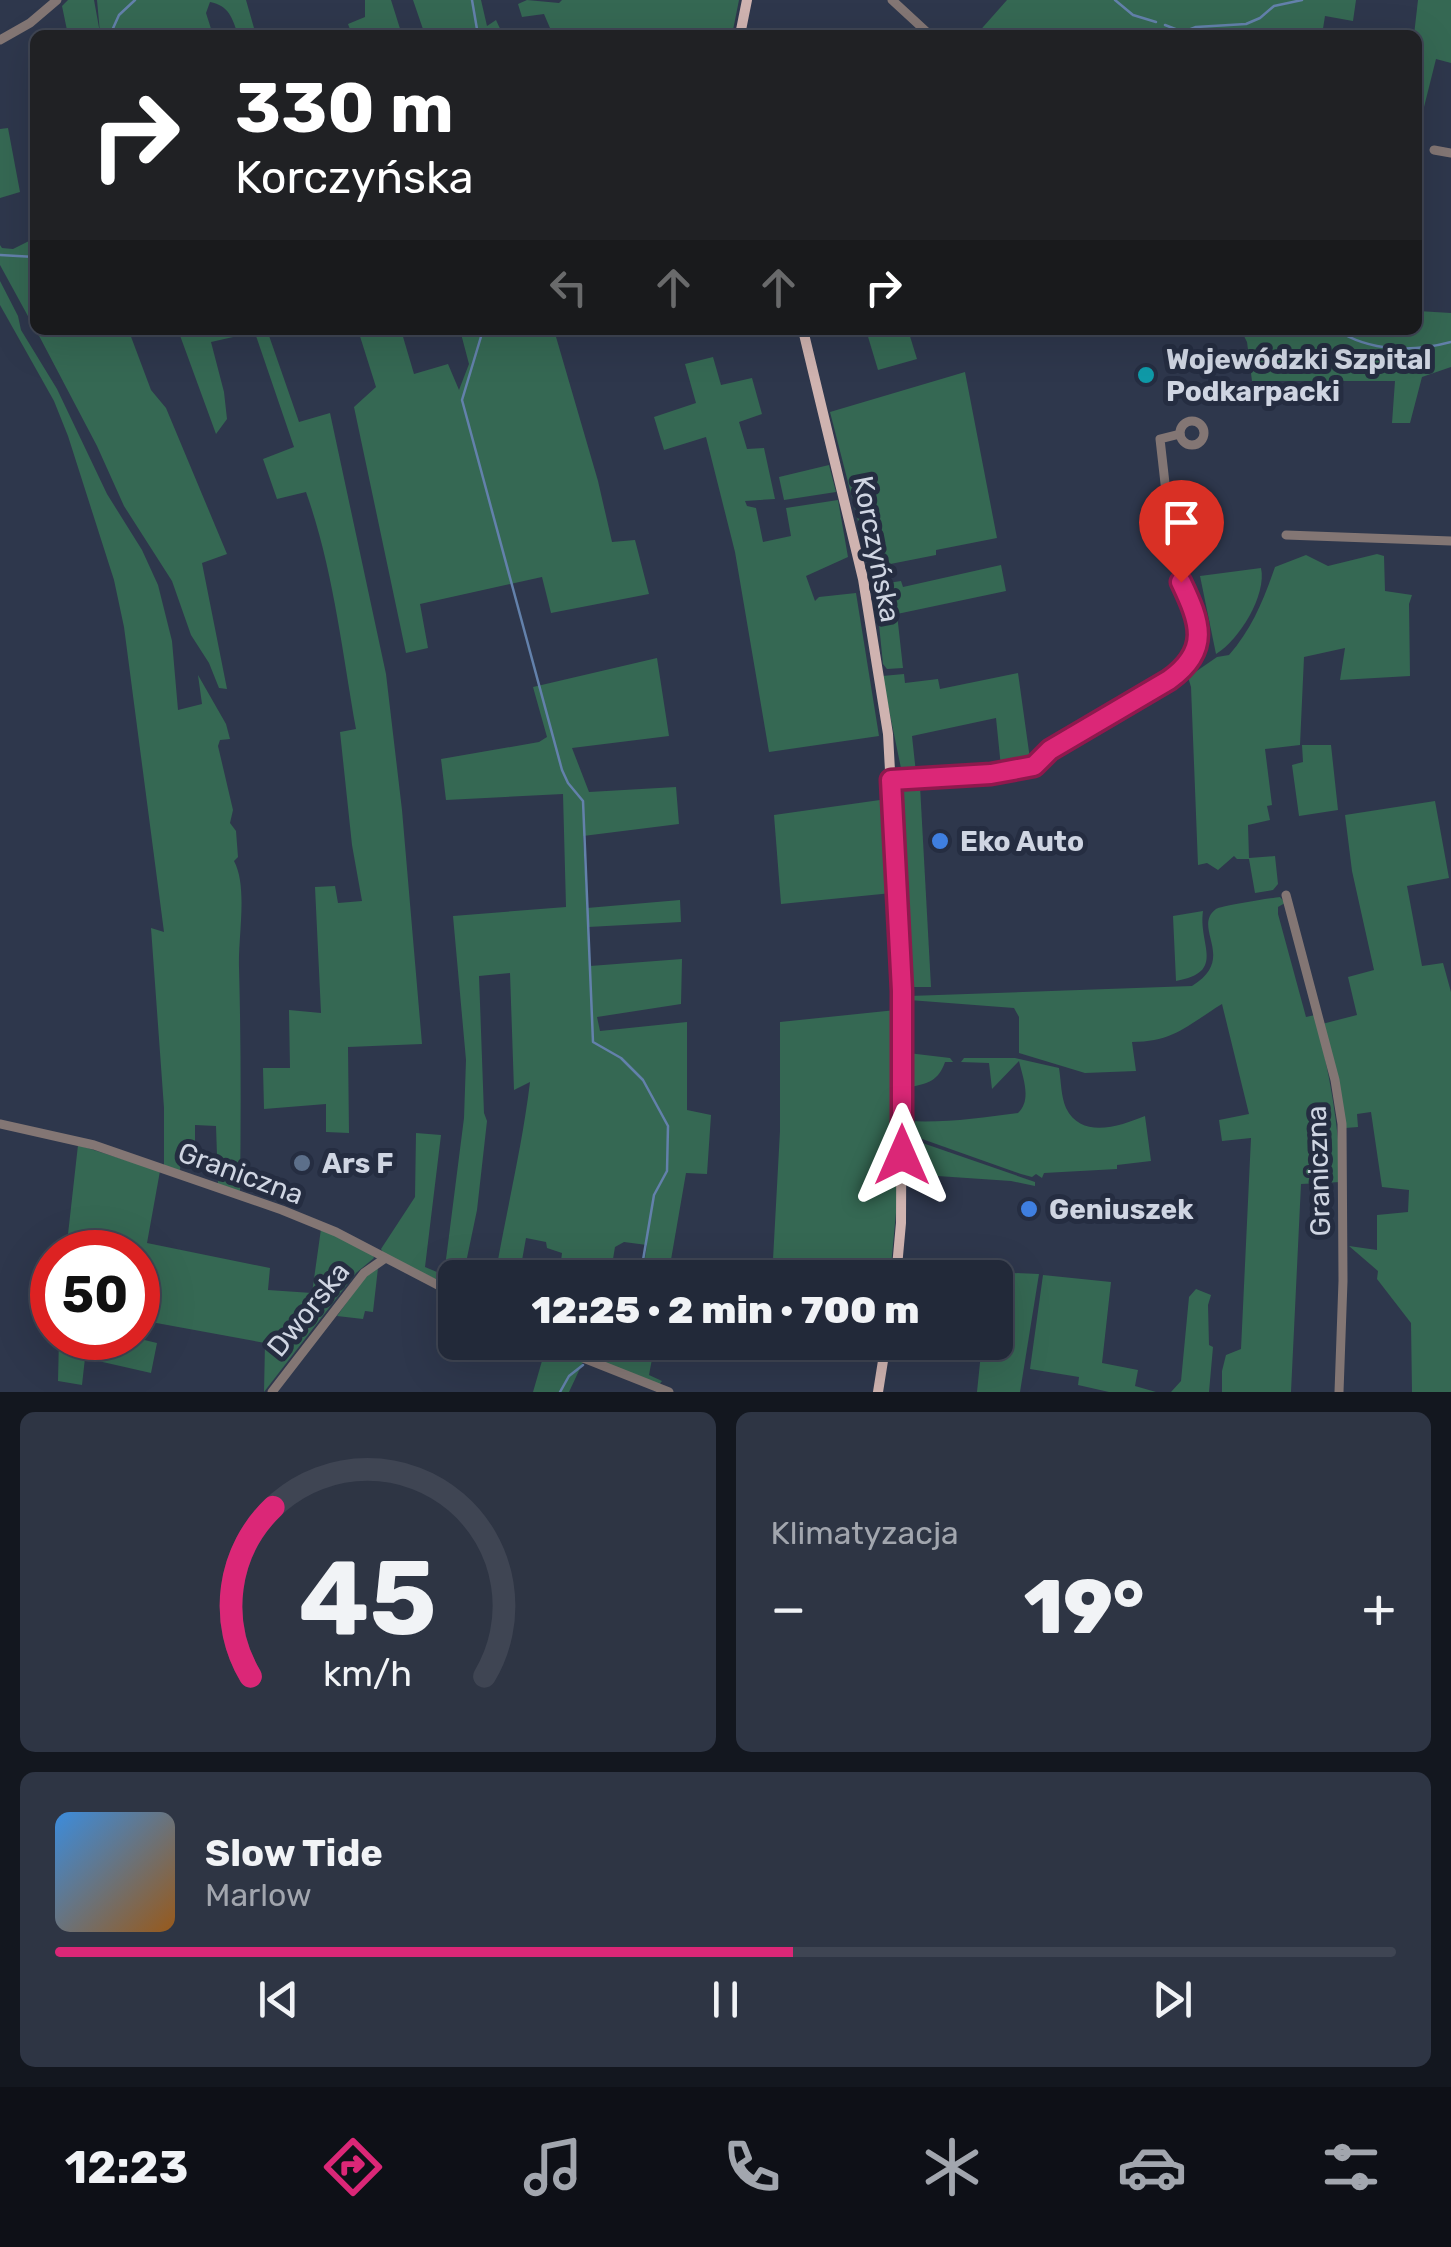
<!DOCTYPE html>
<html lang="pl">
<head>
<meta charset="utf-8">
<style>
  :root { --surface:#222939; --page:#2e3544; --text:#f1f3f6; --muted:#a2a6ae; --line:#3f4553; --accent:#db2777 }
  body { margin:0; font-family:Rubik,sans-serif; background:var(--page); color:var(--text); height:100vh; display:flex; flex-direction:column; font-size:38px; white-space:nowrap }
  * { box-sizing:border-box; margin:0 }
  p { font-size:32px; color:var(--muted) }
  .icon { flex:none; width:55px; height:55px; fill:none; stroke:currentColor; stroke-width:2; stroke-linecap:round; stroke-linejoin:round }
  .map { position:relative; height:1392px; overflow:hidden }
  .sheet { display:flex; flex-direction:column; gap:20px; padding:20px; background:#13171f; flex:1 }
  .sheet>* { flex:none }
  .top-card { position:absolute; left:30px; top:30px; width:1392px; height:305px; border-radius:15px; box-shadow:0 10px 40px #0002,0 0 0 2px var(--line); background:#202124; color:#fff; overflow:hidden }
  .speed { position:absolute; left:30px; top:1230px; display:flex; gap:20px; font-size:50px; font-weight:700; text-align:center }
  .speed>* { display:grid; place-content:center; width:130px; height:130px; border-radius:50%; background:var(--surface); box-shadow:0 10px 40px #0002,0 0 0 2px var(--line); line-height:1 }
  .speed .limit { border:15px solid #d22; background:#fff; color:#111 }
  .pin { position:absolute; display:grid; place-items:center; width:85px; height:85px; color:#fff; margin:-102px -42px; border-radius:50% 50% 50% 0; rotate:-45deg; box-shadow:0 0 10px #0007 }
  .pin .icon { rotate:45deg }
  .me { position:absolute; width:110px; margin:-55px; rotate:0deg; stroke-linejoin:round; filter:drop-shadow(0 0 8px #0008) }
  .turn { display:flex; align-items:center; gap:35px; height:210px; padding:0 40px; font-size:45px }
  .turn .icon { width:130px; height:130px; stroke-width:2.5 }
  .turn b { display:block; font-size:70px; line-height:85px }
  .lanes { display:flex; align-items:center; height:95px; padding:0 40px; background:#0003; justify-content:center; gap:50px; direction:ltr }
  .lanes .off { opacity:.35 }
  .big { font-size:75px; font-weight:800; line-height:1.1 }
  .sheet .widget { flex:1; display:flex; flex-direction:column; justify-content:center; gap:15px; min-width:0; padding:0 35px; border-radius:15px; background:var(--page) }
  .sheet .dial { align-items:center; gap:0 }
  .dial svg { height:260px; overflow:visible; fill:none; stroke:var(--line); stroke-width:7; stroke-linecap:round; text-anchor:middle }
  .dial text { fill:var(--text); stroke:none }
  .song { display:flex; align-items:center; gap:30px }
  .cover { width:120px; height:120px; border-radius:15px; background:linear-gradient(135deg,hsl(210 70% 55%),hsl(30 70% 35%)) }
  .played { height:10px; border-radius:5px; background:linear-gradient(90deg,var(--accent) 55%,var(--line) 55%) }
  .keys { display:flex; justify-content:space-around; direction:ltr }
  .heat { display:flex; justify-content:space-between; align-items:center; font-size:55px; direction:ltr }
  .sheet .tiles { flex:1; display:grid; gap:20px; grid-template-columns:1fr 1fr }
  .widget:last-child { grid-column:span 2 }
  .trip { position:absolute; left:438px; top:1260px; width:575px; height:100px; border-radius:15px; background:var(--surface); box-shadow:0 10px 40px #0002,0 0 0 2px var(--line); font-weight:800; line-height:100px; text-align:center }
  .menu { display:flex; height:160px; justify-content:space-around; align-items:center; background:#0e1017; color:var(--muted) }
  .menu .icon { width:70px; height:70px }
  .menu .on { color:var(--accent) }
  .menu b { font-size:45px; color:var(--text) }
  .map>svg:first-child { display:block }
</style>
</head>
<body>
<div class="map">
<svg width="1451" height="1392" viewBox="0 0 1451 1392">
  <rect width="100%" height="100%" fill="#2e374c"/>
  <!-- green -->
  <g fill="#356853">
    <path d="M68 0H94L100 33 97 0H246L256 35H238C232 17 229 6 210 2L206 13 213 35H68L62 6Z"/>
    <polygon points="365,0 391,0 402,35 352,35 348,24 365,17"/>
    <polygon points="413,0 481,0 487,26 496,20 503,35 496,32 490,35 425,35"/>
    <polygon points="527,0 559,3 562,0 739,0 732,35 553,35 544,14 522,17 518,4"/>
    <polygon points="1007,0 1356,0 1353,21 1325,16 1322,35 976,35"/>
    <polygon points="1418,0 1451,0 1451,63 1436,59 1418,131 1418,35 1414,35"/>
    <polygon points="8,128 20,192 0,198 0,129"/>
    <polygon points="35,238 35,329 0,265 0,245 2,248 13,249"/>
    <path d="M0 281 18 316 21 330 57 389 107 494 142 550 158 585 172 641 178 710 202 704 198 675 226 724 230 739 220 740 218 746 233 810 230 823 236 831 238 857 234 861C248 887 238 936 239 967 241 1042 241 1117 240 1192L218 1185 216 1126 195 1125V1144H181L180 1172 164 1167V1108L151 928 164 932 124 627 114 580 68 436 54 401 0 305Z"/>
    <polygon points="1418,311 1451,313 1451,367 1422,377 1410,423 1392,423 1395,381 1252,381 1247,342 1241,330 1418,330"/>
    <polygon points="36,330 137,330 130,334 151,390 166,408 227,554 202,563 227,689 219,688 209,663 191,635 172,581 124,506 97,446"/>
    <polygon points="178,330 240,330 242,335 211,342 224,392 227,419 216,434"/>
    <path d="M254 330H267L299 422 330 413 386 674 402 810 422 1044 348 1047 349 1133 326 1132V1104L264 1109 263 1068H290L289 1010 321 1013 315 887 335 886 338 903 362 901 352 845 340 732 356 729C342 650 333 568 306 492L277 499 263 459 294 447Z"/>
    <polygon points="358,330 401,330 414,374 448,364 459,390 469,364 460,330 554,330 598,481 612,542 635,540 649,594 551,613 542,577 420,604 428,648 406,653 354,407 376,387"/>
    <polygon points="866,330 908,330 917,359 878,370"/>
    <polygon points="713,357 721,385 752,378 762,414 739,422 747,449 764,448 775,499 745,501 747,506 756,508 763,542 791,536 786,508 838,500 848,557 806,576 815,601 819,597 856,593 879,736 769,752 735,552 706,437 664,450 654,417 696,403 685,364"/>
    <polygon points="965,372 997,538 936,550 936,555 870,568 830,412"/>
    <polygon points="829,465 836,492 784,500 779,477"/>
    <path d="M1377 554 1384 556 1385 591 1412 595 1409 604 1410 676 1340 680 1345 648 1304 657 1300 745 1265 749 1272 805 1267 806 1270 820 1248 825 1249 858 1275 856 1278 884 1273 890 1255 893 1249 859H1237L1234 856 1218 870 1207 863 1198 865 1191 687 1188 677 1217 657 1229 655C1252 629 1264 599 1275 567L1306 555 1328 566Z"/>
    <polygon points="1001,565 1006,591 897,614 903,668 887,669 883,664 875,585 901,581 903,587"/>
    <path d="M1261 568C1267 595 1239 640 1216 654L1200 576Z"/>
    <path d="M657 658 669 736 572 748 589 792 676 787 679 824 583 836 587 908 680 900 681 922 588 927 590 966 682 959 681 1004 597 1017 600 1031 687 1022V1110L711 1115 707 1174 686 1173 668 1277H642L647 1245 624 1242 615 1247 610 1277H559L562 1253 547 1248 546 1242 526 1238 519 1277H495C506 1212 522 1148 530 1082L514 1090 510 973 479 976 484 1113 487 1121 477 1210 463 1277 455 1278V1288L385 1256 381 1249 415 1197 416 1133 441 1135 425 1267 444 1275 464 1118 466 1060 453 916 566 907 563 794 446 800 441 759 539 742 547 737 533 687Z"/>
    <polygon points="1018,673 1030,759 1001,767 996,718 912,736 916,773 902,773 882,676 904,674 905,683 938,679 940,689"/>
    <polygon points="1302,745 1331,745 1338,810 1299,816 1292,765 1303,762"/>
    <polygon points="920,786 931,987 908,987 901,795 903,789"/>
    <polygon points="887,799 892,893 781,904 774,815"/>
    <polygon points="1435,801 1449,878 1407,886 1422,966 1443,963 1451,992 1451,1392 1412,1392 1411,1323 1377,1279 1378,1271 1349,1246 1377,1250 1377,1215 1408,1212 1409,1190 1382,1187 1371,1112 1357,1114 1358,1127 1345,1128 1322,1024 1357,1015 1348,977 1374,970 1352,871 1345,815"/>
    <path d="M1280 897 1285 903 1278 907V914L1306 1017 1315 1015C1329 1071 1339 1124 1341 1182L1301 1184 1291 1392H1222V1371L1226 1355 1241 1349 1251 1138 1222 1141 1219 1120 1249 1114 1222 1004C1189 1024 1174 1042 1132 1042L1136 1071 1085 1073 1019 1053V1017L1014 1008 909 1000V996L1192 986C1238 958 1191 928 1216 909 1221 906 1270 898 1280 897Z"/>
    <path d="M1203 911C1198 945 1227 972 1176 981L1173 916Z"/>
    <polygon points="896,1010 897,1202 890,1277 772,1278 780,1131 780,1022"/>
    <path d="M908 1053 950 1058 953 1062H945C939 1080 928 1084 910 1087Z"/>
    <path d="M964 1058H1015L1059 1068C1061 1080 1061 1097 1066 1108 1082 1140 1120 1126 1145 1116L1151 1161 1117 1165V1169L1044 1173 1042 1178 1036 1174 1032 1177 1021 1174 908 1134V1121C945 1123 981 1118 1018 1113 1032 1100 1023 1078 1019 1061L992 1089 989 1063 961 1062Z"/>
    <polygon points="908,1138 1035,1182 1035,1186 1011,1181 908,1174"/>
    <polygon points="78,1145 160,1171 147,1243 270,1268 268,1290 312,1293 321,1229 372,1254 374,1258 356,1273 264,1392 265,1343 140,1320 138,1329 138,1252 66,1252"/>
    <polygon points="378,1268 373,1312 365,1311 363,1319 337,1316 365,1277"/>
    <polygon points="991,1272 1039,1274 1020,1392 977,1392 982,1343 995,1342 995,1278 990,1277"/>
    <polygon points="1043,1275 1111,1282 1102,1363 1138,1370 1135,1386 1156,1392 1109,1392 1078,1385 1079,1377 1030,1369"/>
    <polygon points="1196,1289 1211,1295 1208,1305 1209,1345 1213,1347 1209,1392 1171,1392 1181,1381 1189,1297"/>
    <polygon points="59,1338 136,1338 157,1343 151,1373 85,1358 82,1385 58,1381"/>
    <polygon points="576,1343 603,1343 606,1349 615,1343 655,1343 649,1375 662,1381 659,1385 574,1351"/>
    <polygon points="546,1347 558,1352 558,1356 563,1355 583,1362 569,1392 533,1392"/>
  </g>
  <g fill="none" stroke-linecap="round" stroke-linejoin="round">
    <!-- stream -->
    <g stroke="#6381ab" stroke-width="2.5">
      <polyline points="472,0 478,35"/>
      <polyline points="1115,0 1133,15 1156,22"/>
      <polyline points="1165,25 1183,32 1196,27 1246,24 1260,18 1274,6 1302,0"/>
      <polyline points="110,35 119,15 135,0"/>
      <polyline points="0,255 35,257"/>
      <polyline points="483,330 462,400 562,770 568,783 583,801 593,1042 621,1058 643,1080 668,1126 667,1171 654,1195 640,1278"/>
      <path d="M1337 330C1370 352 1414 352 1451 342"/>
      <polyline points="594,1356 610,1342"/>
      <polyline points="560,1392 569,1376 583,1365"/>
    </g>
    <!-- minor -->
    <g stroke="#837674" stroke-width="9">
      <polyline points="892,0 930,35"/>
      <polyline points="0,40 30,23 57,0"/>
      <polyline points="1434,150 1451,153"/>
      <circle cx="1192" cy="433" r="12"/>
      <polyline points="1286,535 1451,541"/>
      <polyline points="891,781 991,774 1035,766 1050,750 1138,700 1183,670 1198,644 1199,626 1174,563 1160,439 1180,434"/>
      <polyline points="1286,895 1335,1080 1342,1124 1343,1281 1339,1392"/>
      <polyline points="0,1124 94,1145 282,1210 336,1232 455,1294"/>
      <polyline points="543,1342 669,1392"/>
      <polyline points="272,1392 364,1273 384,1259"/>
    </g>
    <!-- major -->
    <g stroke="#cfb3b0" stroke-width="10">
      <polyline points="740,35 747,0"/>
      <polyline points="803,330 863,579 888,734 902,991 901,1223 896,1278"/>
      <polyline points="878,1392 886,1342"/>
    </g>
  </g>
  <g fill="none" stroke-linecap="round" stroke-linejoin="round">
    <!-- route casing -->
    <g stroke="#8e194d" stroke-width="25">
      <path id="route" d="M902 1155V991L891 780 991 774 1034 766 1050 750 1169 680C1211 650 1200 622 1181 582"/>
    </g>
    <!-- route -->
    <use href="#route" stroke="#db2777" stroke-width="18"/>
  </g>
  <!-- markers -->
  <circle fill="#0f9aa8" stroke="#252d41" stroke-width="4" cx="1146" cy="375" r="10"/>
  <g fill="#3f7fe0" stroke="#252d41" stroke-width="4">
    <circle cx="940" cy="841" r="10"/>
    <circle cx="1029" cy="1209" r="10"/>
  </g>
  <circle fill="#5c6f8a" stroke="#252d41" stroke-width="4" cx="302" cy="1163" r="10"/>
  <g text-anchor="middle" stroke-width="10" stroke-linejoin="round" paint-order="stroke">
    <!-- poi labels -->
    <g font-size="28" font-weight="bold" fill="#cfd5e2" stroke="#252d41" text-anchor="start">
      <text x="1166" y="369">Wojewódzki Szpital<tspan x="1166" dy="32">Podkarpacki</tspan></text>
      <text x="960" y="851">Eko Auto</text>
      <text x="322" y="1173">Ars F</text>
      <text x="1049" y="1219">Geniuszek</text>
    </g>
    <!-- street labels -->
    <g font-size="28" fill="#cfd5e2" stroke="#252d41">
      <text transform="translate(877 549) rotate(79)" y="10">Korczyńska</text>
      <text transform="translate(1318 1171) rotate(-92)" y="10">Graniczna</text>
      <text transform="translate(241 1173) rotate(20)" y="10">Graniczna</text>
      <text transform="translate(308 1309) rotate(-51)" y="10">Dworska</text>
    </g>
  </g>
</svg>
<div class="speed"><div class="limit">50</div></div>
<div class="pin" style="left:1181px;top:582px;background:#d93025"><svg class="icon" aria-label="arrive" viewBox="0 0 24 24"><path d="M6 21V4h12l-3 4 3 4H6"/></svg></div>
<svg class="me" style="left:902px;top:1155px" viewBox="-20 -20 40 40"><path d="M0-17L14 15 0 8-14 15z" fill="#db2777" stroke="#fff" stroke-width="4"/></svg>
<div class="trip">12:25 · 2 min · 700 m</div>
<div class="top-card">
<div class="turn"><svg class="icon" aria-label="right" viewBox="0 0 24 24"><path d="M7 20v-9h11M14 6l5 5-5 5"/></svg><div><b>330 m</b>Korczyńska</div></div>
<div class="lanes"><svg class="icon off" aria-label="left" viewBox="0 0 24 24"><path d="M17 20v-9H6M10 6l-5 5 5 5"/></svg><svg class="icon off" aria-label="ahead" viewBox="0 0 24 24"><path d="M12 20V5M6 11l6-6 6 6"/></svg><svg class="icon off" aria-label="ahead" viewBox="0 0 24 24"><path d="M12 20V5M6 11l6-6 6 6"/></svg><svg class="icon" aria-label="right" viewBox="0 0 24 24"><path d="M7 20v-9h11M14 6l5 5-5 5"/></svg></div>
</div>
</div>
<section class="sheet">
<div class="tiles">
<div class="widget dial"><svg viewBox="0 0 100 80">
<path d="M14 69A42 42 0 1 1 86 69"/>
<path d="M14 69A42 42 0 0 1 21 17" stroke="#db2777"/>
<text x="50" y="56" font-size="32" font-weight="700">45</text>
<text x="50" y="72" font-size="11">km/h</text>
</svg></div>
<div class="widget"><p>Klimatyzacja</p>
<div class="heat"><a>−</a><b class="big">19°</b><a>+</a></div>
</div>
<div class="widget">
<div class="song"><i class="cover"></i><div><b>Slow Tide</b><p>Marlow</p></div></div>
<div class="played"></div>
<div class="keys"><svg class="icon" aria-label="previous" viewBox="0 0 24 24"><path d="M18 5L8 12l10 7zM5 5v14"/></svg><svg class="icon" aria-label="pause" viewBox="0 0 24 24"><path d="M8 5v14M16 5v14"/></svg><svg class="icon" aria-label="next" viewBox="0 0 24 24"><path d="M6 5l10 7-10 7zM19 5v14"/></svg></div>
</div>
</div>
</section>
<nav class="menu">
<b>12:23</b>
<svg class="icon on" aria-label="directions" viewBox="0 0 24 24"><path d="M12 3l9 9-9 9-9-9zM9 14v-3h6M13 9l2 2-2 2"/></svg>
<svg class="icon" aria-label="music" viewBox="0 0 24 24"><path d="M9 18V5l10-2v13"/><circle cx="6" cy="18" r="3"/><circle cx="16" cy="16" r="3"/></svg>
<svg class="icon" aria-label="phone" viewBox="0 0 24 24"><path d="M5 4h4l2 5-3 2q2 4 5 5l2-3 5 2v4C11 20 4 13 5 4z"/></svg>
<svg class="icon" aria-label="climate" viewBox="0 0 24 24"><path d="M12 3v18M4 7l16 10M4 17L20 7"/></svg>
<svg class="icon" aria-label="car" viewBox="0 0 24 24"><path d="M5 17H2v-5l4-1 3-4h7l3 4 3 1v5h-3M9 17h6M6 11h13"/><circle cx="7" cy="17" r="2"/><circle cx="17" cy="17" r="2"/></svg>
<svg class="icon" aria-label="filters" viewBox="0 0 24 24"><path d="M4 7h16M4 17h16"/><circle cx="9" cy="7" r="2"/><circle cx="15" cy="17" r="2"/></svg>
</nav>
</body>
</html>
